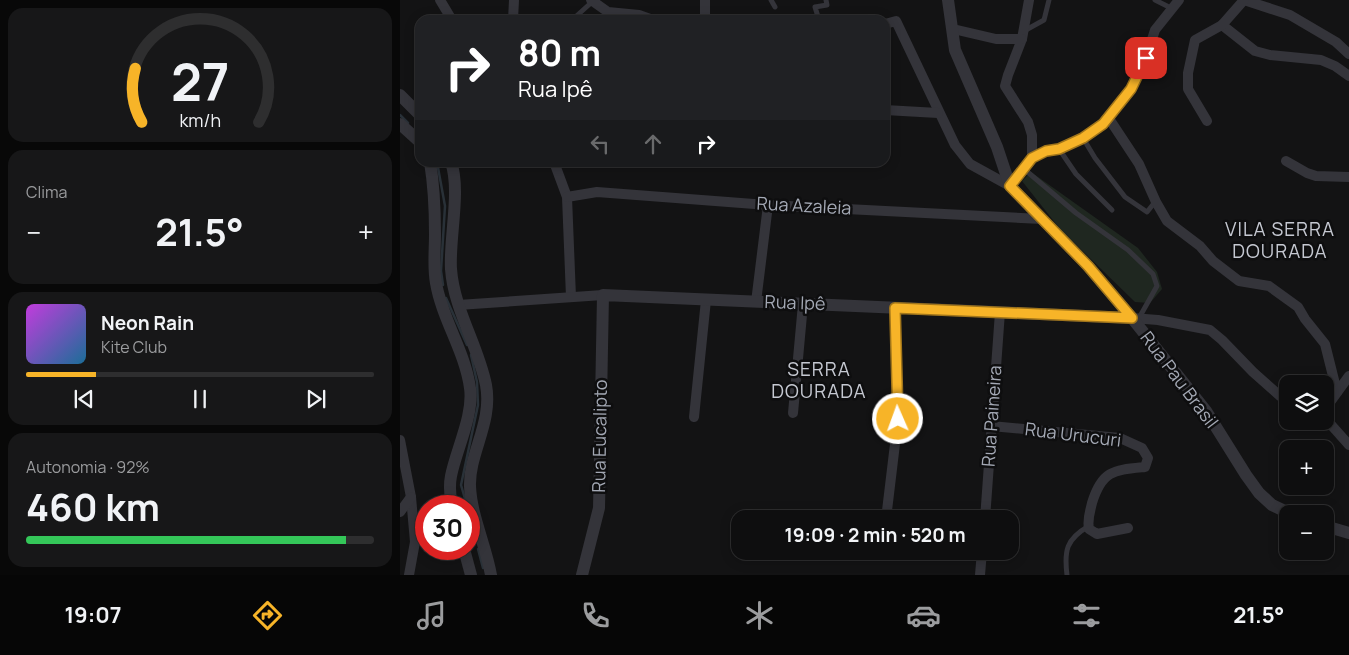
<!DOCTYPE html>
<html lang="pt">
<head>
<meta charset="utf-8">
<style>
  :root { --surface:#0e0e0f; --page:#171718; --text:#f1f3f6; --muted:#9b9c9e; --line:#2e2e2f; --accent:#f7b428 }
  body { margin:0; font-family:Manrope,sans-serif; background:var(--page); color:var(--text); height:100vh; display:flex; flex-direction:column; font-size:19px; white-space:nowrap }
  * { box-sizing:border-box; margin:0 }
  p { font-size:16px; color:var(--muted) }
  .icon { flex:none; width:28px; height:28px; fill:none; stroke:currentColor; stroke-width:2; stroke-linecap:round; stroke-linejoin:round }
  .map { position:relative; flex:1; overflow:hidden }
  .details { display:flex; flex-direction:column; gap:8px; padding:8px; background:#080808; width:400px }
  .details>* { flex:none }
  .guide { position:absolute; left:15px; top:15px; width:475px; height:152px; border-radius:15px; box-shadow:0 2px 12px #0003,0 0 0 1px var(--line); background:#202124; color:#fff; overflow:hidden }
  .buttons { position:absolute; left:879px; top:375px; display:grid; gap:10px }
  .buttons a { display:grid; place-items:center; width:55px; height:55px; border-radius:10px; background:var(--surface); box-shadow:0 2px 12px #0003,0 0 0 1px var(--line); font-size:25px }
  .speed { position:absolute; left:15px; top:495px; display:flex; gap:10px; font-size:25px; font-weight:700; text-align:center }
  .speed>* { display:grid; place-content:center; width:65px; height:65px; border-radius:50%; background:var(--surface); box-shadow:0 2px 12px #0003,0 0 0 1px var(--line); line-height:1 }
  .speed .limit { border:8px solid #d22; background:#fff; color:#111 }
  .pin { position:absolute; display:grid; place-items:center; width:42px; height:42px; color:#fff; margin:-21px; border-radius:10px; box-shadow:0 2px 8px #0006 }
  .me { position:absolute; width:55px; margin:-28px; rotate:358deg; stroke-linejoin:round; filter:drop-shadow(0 0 4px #0008) }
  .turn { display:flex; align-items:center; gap:18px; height:105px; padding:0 20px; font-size:22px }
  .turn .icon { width:65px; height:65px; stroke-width:2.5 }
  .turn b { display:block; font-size:35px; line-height:42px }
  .lanes { display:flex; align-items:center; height:48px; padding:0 20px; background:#0003; justify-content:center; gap:25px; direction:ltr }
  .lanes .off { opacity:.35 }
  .big { font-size:38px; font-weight:700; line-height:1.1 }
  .details .tile { flex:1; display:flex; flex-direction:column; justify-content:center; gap:8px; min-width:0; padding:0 18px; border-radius:15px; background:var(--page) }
  .details .dial { align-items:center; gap:0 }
  .dial svg { height:130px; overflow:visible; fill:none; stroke:var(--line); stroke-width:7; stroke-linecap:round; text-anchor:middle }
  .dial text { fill:var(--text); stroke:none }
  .song { display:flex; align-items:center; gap:15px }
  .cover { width:60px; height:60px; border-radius:8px; background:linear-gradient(135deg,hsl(290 70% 55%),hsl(200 70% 35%)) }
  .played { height:5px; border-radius:2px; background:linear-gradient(90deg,var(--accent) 20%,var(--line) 20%) }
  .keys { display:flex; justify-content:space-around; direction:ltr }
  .heat { display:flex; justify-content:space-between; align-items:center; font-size:28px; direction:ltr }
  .charge { height:8px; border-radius:4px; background:linear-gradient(90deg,#34c759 92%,var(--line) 0) }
  .trip { position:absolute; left:331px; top:510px; width:288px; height:50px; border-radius:15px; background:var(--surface); box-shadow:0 2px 12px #0003,0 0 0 1px var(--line); font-weight:700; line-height:50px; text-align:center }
  .tab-bar { display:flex; height:80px; justify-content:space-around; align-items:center; background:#060606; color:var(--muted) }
  .tab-bar .icon { width:35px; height:35px }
  .tab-bar .selected { color:var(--accent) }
  .tab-bar b { font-size:22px; color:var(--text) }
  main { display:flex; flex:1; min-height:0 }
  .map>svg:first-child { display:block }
</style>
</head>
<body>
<main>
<section class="details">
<div class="tile dial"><svg viewBox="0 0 100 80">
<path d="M14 69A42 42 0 1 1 86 69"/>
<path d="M14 69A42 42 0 0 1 10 36" stroke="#f7b428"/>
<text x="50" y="56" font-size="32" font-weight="700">27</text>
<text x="50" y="72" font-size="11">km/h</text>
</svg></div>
<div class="tile"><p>Clima</p>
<div class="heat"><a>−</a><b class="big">21.5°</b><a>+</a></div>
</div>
<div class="tile">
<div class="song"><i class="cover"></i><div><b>Neon Rain</b><p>Kite Club</p></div></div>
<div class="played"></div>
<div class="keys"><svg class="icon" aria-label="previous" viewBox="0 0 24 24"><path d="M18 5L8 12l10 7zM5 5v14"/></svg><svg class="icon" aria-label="pause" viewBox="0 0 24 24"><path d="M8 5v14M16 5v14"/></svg><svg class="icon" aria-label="next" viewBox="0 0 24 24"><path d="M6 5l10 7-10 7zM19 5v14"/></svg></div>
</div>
<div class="tile"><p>Autonomia · 92%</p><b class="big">460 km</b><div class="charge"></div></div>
</section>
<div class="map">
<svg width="949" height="575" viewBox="0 0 949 575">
  <rect width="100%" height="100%" fill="#131314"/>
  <!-- green -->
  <polygon fill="#1f2720" points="631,172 738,248 757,272 762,289 750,303 735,302 660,229 622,181"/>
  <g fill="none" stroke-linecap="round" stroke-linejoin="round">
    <!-- stream -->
    <g stroke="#293138" stroke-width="2.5">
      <polyline points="0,115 8,123"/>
      <polyline points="37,162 45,206 41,271 43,285"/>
      <polyline points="46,298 67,345"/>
      <polyline points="67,506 61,485 78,405 77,382 71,355"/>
      <polyline points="78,549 83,568"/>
    </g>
    <!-- service -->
    <g stroke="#34343a" stroke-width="5">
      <polyline points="371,0 375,7"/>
      <polyline points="755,0 771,8"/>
      <polyline points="172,20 192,2"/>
      <polyline points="419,20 415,7 427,5 426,0"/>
      <polyline points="624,31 644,20 649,0"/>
      <polyline points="683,138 695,158 725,197 747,212 755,202"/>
      <polyline points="659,149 676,174 712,210"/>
      <polyline points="624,169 676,213 728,250 753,274 757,286 739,318"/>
      <path d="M667 575C664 551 666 539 689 526"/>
    </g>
    <!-- minor -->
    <g stroke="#34343a" stroke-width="10">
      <polyline points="40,0 52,20"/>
      <polyline points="191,0 208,12 239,15 253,20"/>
      <polyline points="629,0 622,39 608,75 605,86 628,122 632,135 632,158"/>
      <polyline points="844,0 890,15 936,42 949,54"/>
      <polyline points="113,20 114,0"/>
      <polyline points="305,20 305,0"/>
      <polyline points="485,24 496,21 555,145 570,164 610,186 632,158 646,151 659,149 683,138 703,124 731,89 746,58 755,30 779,0"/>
      <polyline points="822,25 855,51 870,55 921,60 935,66 949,76"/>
      <polyline points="553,29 596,39 622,39"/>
      <polyline points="485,110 538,113"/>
      <polyline points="708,117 739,164 756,202 767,221 800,246 813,261 839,281 869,286 898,307 905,319 925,344 937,392"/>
      <polyline points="807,121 788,89 788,73 795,40 822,25 844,0"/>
      <polyline points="886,161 907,173 916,176 949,177"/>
      <polyline points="154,162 167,197 171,297"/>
      <polyline points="167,197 197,192 368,205 642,219"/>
      <polyline points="356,302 368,205"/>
      <polyline points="58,305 203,295"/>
      <polyline points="732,318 758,320 810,330 822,340 853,372 880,396 888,400"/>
      <polyline points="925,409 949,376"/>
      <polyline points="393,413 403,304"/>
      <polyline points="294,417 306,300"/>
      <polyline points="925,418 949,445"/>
      <path d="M591 426 720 438 742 448 748 458 745 467C714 470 702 470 692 503 690 512 687 519 689 529L697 534 728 528"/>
      <polyline points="0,440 11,497 15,542 9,575"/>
      <polyline points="0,512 11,497"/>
      <polyline points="486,519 498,419 495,308"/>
      <polyline points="585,519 600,312"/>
      <polyline points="580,575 582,551"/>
    </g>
    <!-- tertiary -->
    <g stroke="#34343a" stroke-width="12">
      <polyline points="548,0 555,50 597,147 610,186 688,266 732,318 806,411 846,475 859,493 872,505 891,514"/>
      <polyline points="0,95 20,115"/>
      <polyline points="0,124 20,142"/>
      <path d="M30 162C34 186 35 210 35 234 35 250 33 268 36 283 42 319 65 351 70 388 74 415 56 450 51 476 49 486 50 496 52 506"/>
      <path d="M51 162C61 191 49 238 51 269 54 310 78 345 86 385 93 422 69 453 70 486 71 515 86 546 91 575"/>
      <polyline points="925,526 949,533"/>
      <polyline points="64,549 71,575"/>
      <polyline points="182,575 199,508 203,295 732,318"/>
    </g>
  </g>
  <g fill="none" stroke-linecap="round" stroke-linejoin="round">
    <!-- route casing -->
    <g stroke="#a1751a" stroke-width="12">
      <polyline id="route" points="498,419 495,308 732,318 688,266 610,186 632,158 646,151 659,149 683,138 703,124 731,89 746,58"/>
    </g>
    <!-- route -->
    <use href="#route" stroke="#f7b428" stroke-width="9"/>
  </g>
  <g text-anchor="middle" stroke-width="5" stroke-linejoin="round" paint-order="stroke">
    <!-- street labels -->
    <g font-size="18" fill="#a4a9b5" stroke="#0e0e0f">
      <text transform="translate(404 206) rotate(3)" y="6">Rua Azaleia</text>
      <text transform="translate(395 303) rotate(2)" y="6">Rua Ipê</text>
      <text transform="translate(779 380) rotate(53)" y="6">Rua Pau Brasil</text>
      <text transform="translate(592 416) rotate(-86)" y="6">Rua Paineira</text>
      <text transform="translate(673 435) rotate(7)" y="6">Rua Urucuri</text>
      <text transform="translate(200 436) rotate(-89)" y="6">Rua Eucalipto</text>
    </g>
    <!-- neighbourhood labels -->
    <g font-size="19" letter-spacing="1" fill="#c5c8d1" stroke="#0e0e0f">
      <text x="880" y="236">VILA SERRA<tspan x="880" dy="22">DOURADA</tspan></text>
      <text x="419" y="376">SERRA<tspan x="419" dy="22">DOURADA</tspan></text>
    </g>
  </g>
</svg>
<div class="buttons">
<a><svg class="icon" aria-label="layers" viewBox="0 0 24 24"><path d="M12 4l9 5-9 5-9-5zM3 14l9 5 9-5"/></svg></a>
<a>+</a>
<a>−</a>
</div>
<div class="speed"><div class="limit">30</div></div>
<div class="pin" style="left:746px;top:58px;background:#d93025"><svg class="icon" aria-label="arrive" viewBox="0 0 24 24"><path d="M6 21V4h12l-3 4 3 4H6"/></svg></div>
<svg class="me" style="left:498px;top:419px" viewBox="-20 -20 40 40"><circle r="17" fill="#f7b428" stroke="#fff" stroke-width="3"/><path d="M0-11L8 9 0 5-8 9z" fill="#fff"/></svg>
<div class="trip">19:09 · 2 min · 520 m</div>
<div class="guide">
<div class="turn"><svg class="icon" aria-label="right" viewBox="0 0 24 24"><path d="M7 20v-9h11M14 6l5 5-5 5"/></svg><div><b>80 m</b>Rua Ipê</div></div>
<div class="lanes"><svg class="icon off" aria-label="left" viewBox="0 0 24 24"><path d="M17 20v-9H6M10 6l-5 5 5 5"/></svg><svg class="icon off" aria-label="ahead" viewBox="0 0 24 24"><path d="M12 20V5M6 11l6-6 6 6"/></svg><svg class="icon" aria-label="right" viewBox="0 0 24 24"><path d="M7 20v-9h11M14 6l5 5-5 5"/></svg></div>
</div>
</div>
</main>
<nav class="tab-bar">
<b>19:07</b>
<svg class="icon selected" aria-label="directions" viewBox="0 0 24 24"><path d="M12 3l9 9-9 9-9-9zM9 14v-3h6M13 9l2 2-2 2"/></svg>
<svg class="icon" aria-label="music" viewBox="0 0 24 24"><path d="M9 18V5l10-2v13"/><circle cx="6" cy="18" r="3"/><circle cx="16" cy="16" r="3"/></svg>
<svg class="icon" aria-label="phone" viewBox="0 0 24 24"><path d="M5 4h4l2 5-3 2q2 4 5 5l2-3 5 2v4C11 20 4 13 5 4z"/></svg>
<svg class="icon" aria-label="climate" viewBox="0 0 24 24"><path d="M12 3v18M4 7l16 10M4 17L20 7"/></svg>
<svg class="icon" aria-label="car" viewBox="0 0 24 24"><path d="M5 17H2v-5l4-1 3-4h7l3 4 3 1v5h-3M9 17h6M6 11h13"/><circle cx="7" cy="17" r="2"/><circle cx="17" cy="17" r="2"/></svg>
<svg class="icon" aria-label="filters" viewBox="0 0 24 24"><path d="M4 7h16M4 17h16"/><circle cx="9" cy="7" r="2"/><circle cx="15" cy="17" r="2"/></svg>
<b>21.5°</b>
</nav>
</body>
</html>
